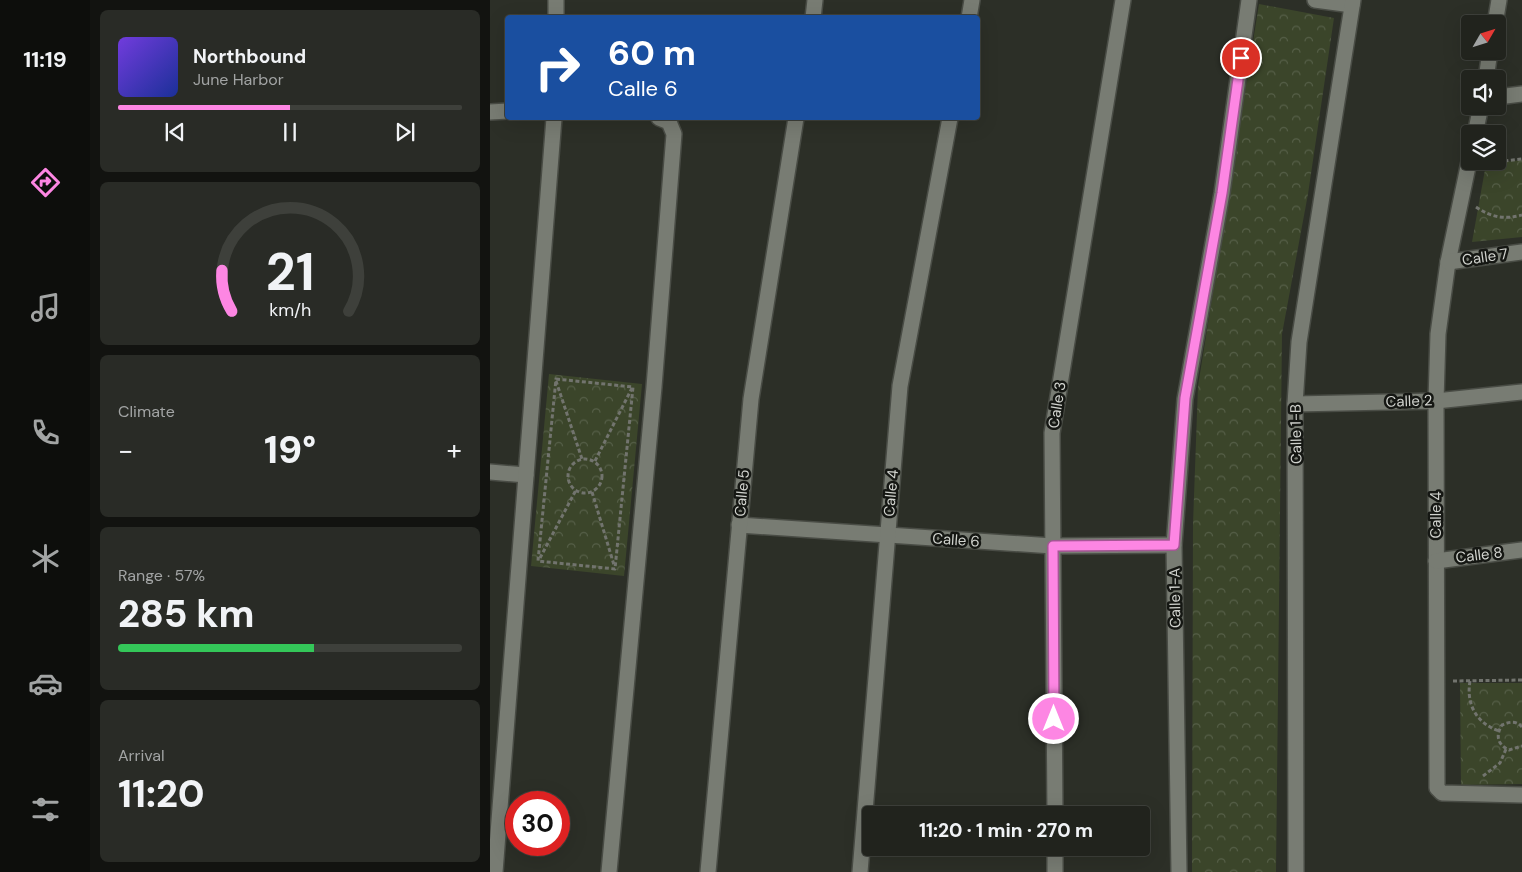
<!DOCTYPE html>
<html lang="en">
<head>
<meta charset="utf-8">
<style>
  :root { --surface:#21231d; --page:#292b26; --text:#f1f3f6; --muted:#a2a4a4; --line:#3e403b; --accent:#fd86e3 }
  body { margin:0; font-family:"DM Sans",sans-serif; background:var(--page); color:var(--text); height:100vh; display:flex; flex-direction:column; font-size:19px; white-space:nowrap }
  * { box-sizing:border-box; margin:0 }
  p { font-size:16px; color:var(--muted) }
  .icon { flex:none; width:28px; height:28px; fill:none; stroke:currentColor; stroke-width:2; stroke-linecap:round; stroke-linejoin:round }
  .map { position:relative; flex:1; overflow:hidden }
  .sheet { display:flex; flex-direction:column; gap:10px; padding:10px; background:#121310; width:400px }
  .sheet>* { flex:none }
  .hud { position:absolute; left:15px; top:15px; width:475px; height:105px; border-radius:5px; box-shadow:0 5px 20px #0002,0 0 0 1px var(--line); background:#1a4fa0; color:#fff; overflow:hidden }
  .needle { width:32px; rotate:51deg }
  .controls { position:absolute; left:971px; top:15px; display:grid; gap:10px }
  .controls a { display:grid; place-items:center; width:45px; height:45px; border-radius:5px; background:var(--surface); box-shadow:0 5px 20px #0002,0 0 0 1px var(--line); font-size:25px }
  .speed { position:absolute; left:15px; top:791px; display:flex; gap:10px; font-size:25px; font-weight:700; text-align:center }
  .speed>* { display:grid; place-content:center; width:65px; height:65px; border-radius:50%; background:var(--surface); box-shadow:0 5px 20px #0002,0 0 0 1px var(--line); line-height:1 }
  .speed .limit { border:8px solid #d22; background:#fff; color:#111 }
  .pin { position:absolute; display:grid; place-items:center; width:42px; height:42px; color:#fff; margin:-21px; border:2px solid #fff; border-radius:50%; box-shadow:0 1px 5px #0007 }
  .me { position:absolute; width:55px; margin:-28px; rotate:0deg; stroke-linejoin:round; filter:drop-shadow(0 0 4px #0008) }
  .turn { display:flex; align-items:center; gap:18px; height:105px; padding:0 20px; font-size:22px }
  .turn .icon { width:65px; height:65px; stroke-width:2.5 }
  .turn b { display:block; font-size:35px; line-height:42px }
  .big { font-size:38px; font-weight:800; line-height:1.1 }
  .sheet .tile { flex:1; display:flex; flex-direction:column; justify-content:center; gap:8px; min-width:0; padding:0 18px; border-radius:8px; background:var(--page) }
  .sheet .dial { align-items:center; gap:0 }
  .dial svg { height:130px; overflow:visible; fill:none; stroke:var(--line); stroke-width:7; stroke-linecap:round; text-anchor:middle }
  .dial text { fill:var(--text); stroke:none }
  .song { display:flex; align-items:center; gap:15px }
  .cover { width:60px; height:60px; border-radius:8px; background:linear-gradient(135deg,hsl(260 70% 55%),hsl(230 70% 35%)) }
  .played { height:5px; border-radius:2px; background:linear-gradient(90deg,var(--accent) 50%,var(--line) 50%) }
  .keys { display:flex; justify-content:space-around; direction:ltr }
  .heat { display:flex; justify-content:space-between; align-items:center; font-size:28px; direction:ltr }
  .charge { height:8px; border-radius:4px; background:linear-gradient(90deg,#34c759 57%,var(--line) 0) }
  .trip { position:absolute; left:372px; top:806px; width:288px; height:50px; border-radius:5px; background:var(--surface); box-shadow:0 5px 20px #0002,0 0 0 1px var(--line); font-weight:800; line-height:50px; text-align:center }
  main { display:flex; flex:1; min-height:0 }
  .tab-bar { display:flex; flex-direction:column; width:90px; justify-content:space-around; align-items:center; background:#0d0e0c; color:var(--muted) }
  .tab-bar .icon { width:35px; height:35px }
  .tab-bar .on { color:var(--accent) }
  .tab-bar b { font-size:22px; color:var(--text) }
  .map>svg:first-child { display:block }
</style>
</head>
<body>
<main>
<nav class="tab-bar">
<b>11:19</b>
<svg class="icon on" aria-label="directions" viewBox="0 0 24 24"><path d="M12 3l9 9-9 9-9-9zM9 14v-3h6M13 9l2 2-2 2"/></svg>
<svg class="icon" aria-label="music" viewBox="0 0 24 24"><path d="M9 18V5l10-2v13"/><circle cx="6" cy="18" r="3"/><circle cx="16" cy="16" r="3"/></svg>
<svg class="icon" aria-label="phone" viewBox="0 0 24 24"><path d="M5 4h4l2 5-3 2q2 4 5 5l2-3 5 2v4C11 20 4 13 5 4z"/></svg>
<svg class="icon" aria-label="climate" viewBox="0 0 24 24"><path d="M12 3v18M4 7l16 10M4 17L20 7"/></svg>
<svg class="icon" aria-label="car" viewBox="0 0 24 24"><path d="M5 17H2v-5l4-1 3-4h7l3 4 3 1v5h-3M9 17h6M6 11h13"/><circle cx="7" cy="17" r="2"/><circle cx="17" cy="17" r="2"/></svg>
<svg class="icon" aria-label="filters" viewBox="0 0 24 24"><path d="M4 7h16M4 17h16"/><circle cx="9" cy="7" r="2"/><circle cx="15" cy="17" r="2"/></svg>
</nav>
<section class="sheet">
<div class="tile">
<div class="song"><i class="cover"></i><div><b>Northbound</b><p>June Harbor</p></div></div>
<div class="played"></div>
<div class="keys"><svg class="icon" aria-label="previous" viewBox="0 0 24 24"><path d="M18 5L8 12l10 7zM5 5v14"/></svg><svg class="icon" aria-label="pause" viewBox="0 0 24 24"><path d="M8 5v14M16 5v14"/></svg><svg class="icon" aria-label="next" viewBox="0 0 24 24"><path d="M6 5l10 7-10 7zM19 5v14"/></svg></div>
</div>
<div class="tile dial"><svg viewBox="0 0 100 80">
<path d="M14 69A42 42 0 1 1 86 69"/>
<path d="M14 69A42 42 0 0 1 8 44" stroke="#fd86e3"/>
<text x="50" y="56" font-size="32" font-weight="700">21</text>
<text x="50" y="72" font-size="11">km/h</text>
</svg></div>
<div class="tile"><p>Climate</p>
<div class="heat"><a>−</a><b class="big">19°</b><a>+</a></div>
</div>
<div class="tile"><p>Range · 57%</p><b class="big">285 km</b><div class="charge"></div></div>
<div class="tile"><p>Arrival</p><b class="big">11:20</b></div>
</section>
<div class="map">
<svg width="1032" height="872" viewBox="0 0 1032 872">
  <defs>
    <pattern id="park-crowns" width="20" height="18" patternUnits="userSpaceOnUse" patternTransform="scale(1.25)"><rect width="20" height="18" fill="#3b452a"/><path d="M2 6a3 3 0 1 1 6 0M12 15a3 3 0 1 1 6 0" fill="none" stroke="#565f48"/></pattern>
  </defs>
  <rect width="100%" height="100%" fill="#2c2f27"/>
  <!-- park -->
  <g fill="url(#park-crowns)">
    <polygon points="769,4 844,18 818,194 792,334 786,872 702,872 703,524 708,386"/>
    <polygon points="1032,160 1032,237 982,242 996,164"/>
    <polygon points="59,374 152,384 134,576 41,566"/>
    <polygon points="970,683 1032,683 1032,784 971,785"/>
  </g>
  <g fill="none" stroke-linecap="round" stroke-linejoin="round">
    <!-- minor casing -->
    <g stroke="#494c45" stroke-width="18">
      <g id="minor">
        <polyline points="825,0 862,5"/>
        <polyline points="66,18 66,0"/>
        <polyline points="323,18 325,0"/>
        <polyline points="479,18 482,0"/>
        <polyline points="1005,24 1009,0"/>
        <polyline points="996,79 1000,51"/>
        <polyline points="1008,97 1032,94"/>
        <polyline points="0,112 18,111"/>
        <polyline points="985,134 991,106"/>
        <polyline points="980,157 958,262 948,334 946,401 947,788 952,793 1032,795"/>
        <polyline points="958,262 1032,252"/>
        <polyline points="805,404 946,401 1032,392"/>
        <polyline points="0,472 36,475"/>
        <polyline points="249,525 563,546 684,545"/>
        <polyline points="946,561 1032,550"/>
        <polyline points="565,815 562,433 633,0"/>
        <polyline points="565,848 565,872"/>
        <polyline points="5,872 64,118"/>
        <polyline points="119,872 164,387 184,134 179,122 169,118"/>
        <polyline points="218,872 261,399 306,118"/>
        <polyline points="370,872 410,386 460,118"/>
        <polyline points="689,872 684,545 695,399 732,193 759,0"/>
        <polyline points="806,872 805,404 809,342 863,0"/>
      </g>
    </g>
    <!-- path -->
    <g stroke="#72746e" stroke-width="3" stroke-dasharray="4 2.5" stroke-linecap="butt">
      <polyline points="995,163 1032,159"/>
      <path d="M986 207C1001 217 1014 220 1032 215"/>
      <polygon points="66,379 143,387 125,569 48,561"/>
      <polyline points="66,381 92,459"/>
      <circle cx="95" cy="476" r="17"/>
      <polyline points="105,461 142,388"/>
      <polyline points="102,492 124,565"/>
      <polyline points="50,558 86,490"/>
      <polyline points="963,681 1032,680"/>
      <path d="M980 681C976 704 986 723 1009 731"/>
      <path d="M1032 727C1026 720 1019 722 1012 725 1005 736 1008 745 1019 750L1032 746"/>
      <polyline points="993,776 1010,763 1016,749"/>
    </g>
    <!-- minor -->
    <use href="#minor" stroke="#787c73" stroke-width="15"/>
  </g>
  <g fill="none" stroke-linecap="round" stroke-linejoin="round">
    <!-- route casing -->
    <g stroke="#a45794" stroke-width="12">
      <polyline id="route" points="564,719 563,546 684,545 695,398 732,193 751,58"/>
    </g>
    <!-- route -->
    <use href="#route" stroke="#fd86e3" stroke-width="9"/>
  </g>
  <g text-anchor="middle" stroke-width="5" stroke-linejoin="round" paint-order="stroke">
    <!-- street labels -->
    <g font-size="15" fill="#d1d3ce" stroke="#151713">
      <text transform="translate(995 257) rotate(-8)" y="5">Calle 7</text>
      <text transform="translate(919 401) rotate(-2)" y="5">Calle 2</text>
      <text transform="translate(567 405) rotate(-81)" y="5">Calle 3</text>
      <text transform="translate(806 434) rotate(-91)" y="5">Calle 1-B</text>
      <text transform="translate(252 493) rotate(-85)" y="5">Calle 5</text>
      <text transform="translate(401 493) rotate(-85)" y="5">Calle 4</text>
      <text transform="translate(946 515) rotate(-90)" y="5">Calle 4</text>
      <text transform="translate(466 540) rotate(4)" y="5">Calle 6</text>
      <text transform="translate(989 555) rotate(-7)" y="5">Calle 8</text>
      <text transform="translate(685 598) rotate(-91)" y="5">Calle 1-A</text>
    </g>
  </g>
</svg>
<div class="controls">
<a><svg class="needle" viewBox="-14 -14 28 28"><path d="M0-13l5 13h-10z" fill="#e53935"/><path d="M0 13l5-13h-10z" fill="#a2a4a4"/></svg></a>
<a><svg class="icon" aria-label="sound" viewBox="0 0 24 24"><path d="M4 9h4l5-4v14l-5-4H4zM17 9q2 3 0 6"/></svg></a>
<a><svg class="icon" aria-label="layers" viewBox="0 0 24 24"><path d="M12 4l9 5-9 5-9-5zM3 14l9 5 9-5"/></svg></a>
</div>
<div class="speed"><div class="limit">30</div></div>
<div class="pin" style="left:751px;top:58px;background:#d93025"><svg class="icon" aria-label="arrive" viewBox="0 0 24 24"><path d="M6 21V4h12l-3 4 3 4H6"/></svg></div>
<svg class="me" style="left:564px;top:719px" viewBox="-20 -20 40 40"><circle r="17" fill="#fd86e3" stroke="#fff" stroke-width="3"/><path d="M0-11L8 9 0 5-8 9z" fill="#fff"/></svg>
<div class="trip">11:20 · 1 min · 270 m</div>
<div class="hud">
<div class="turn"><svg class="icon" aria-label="right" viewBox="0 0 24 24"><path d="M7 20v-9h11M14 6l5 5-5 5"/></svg><div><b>60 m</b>Calle 6</div></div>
</div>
</div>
</main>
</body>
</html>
